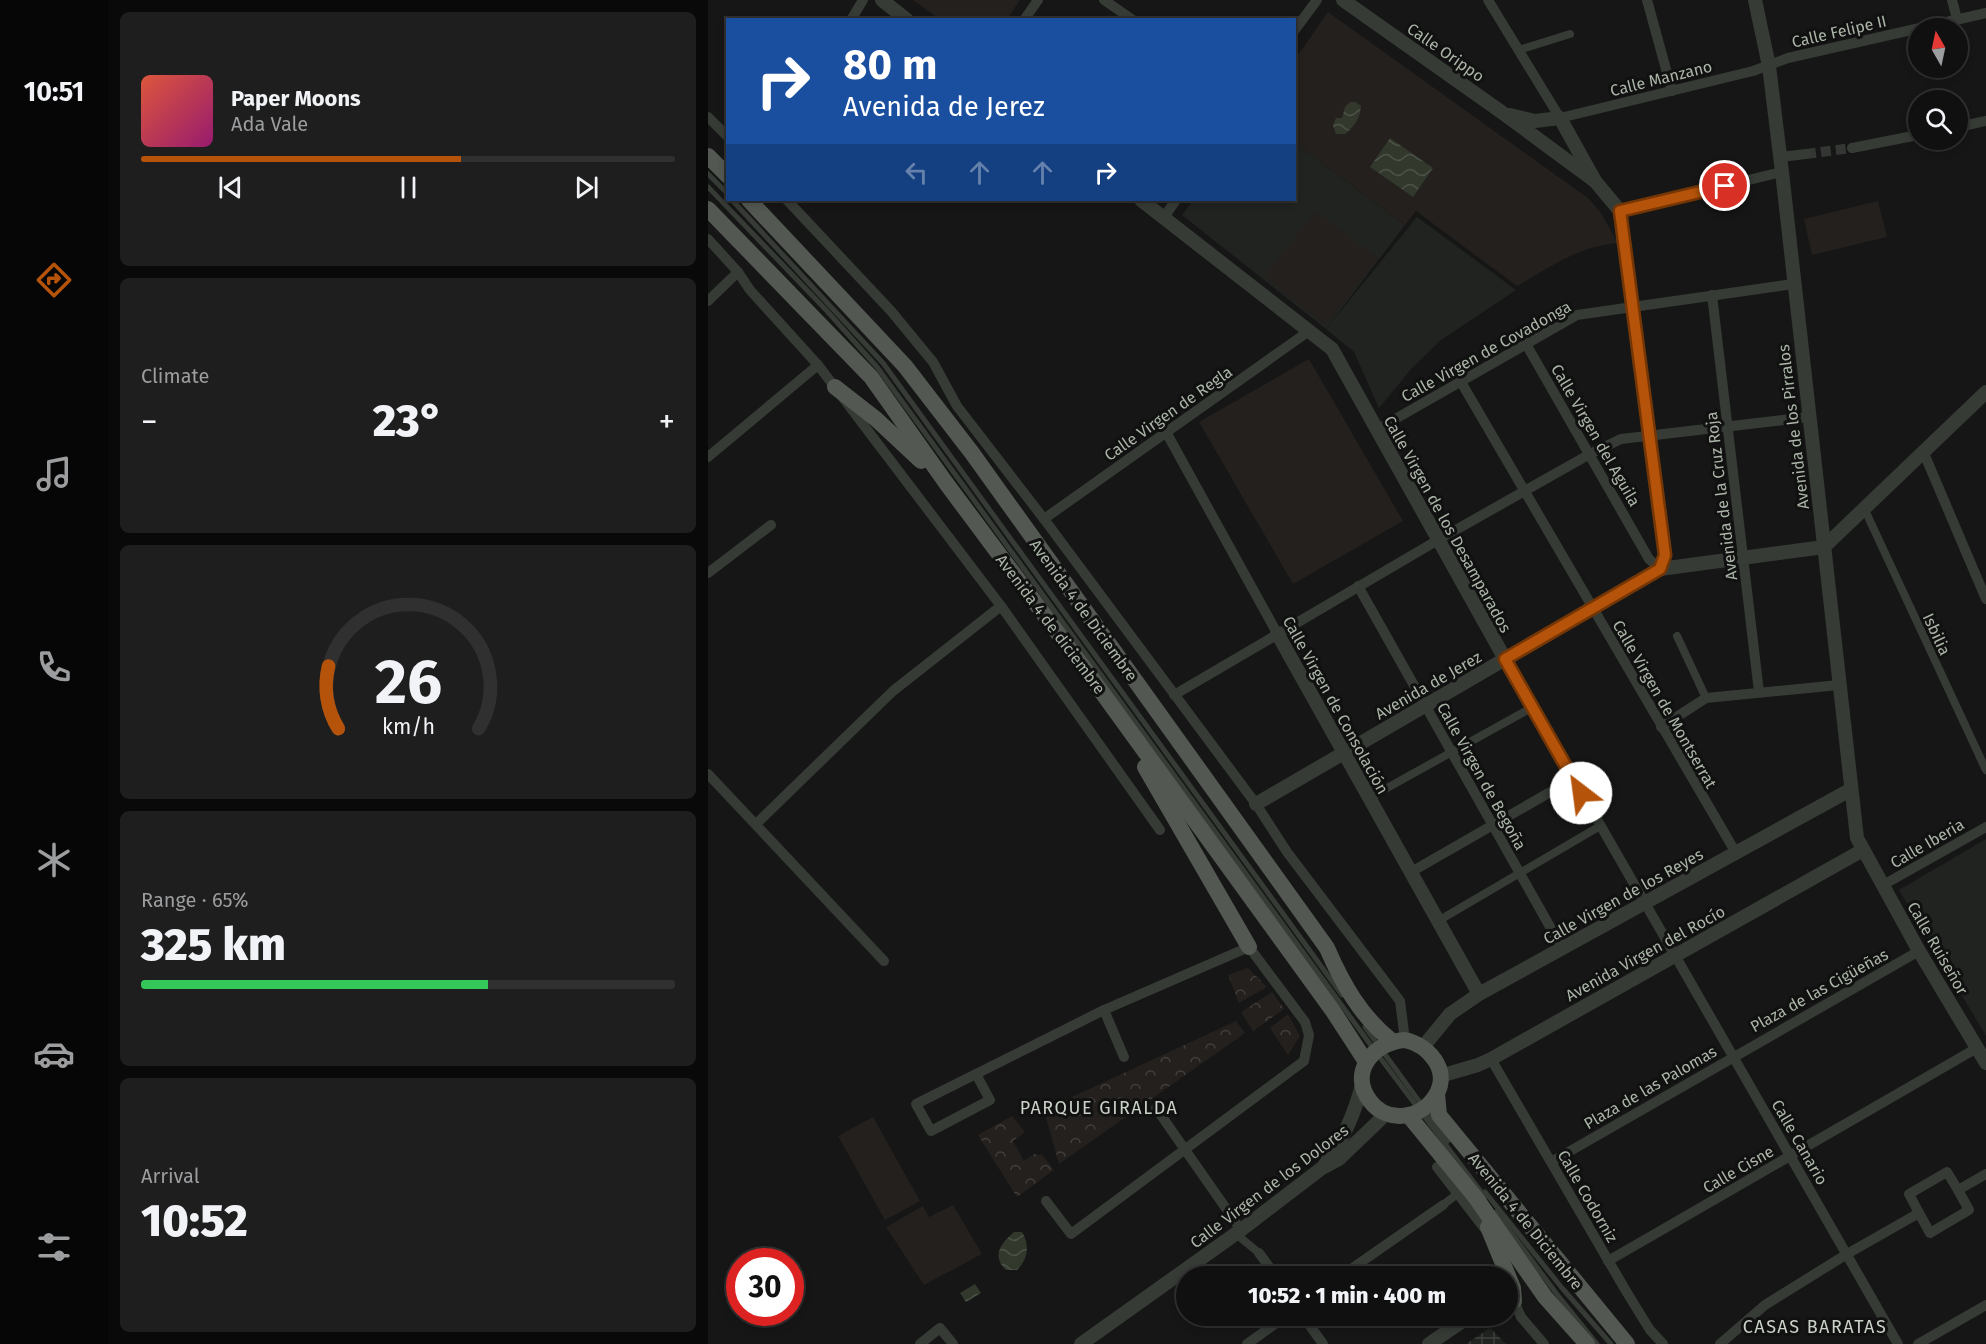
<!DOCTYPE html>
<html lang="en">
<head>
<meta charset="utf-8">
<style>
  :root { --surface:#101010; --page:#1e1e1e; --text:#f1f3f6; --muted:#9c9d9f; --line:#303030; --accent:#b45309 }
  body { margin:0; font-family:"Fira Sans",sans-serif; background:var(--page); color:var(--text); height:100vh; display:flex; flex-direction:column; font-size:22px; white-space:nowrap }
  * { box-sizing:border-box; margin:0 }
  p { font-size:20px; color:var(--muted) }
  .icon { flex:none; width:33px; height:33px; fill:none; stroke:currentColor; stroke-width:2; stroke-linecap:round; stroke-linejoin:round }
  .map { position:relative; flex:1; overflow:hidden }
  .panel { display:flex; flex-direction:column; gap:12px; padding:12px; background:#090909; width:600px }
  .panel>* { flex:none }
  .banner { position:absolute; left:18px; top:18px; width:570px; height:183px; border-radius:0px; box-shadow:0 3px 9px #0003,0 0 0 2px var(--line); background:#1a4fa0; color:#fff; overflow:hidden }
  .needle { width:39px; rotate:351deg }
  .tools { position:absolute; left:1200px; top:18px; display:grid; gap:12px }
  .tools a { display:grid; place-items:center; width:60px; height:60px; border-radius:50%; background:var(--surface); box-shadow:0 3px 9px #0003,0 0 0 2px var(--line); font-size:30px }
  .speed { position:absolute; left:18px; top:1248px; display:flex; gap:12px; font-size:30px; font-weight:700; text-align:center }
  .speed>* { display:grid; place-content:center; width:78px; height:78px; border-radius:50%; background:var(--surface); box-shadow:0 3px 9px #0003,0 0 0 2px var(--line); line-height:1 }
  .speed .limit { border:9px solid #d22; background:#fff; color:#111 }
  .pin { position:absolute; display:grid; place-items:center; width:51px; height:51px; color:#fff; margin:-26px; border:3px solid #fff; border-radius:50%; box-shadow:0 2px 6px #0007 }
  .me { position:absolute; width:66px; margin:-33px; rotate:330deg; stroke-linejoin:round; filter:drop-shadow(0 0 4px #0008) }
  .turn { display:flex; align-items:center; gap:21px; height:126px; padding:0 18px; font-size:27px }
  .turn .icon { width:78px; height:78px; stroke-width:2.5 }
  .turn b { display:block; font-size:42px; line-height:51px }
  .lanes { display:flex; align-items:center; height:57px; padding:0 18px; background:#0003; justify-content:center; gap:30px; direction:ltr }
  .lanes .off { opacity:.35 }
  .big { font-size:45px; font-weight:800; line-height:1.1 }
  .panel .tile { flex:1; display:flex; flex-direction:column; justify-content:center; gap:9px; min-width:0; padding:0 21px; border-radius:9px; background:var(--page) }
  .panel .dial { align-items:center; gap:0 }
  .dial svg { height:156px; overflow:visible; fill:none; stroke:var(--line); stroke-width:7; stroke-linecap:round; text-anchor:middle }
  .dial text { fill:var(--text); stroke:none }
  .song { display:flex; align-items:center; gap:18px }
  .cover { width:72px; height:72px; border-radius:9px; background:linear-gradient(135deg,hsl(10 70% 55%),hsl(320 70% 35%)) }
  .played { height:6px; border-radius:3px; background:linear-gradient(90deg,var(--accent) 60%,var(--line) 60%) }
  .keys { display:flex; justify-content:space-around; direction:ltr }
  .heat { display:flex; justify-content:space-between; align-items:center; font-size:33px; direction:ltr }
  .charge { height:9px; border-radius:4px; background:linear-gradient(90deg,#34c759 65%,var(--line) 0) }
  .trip { position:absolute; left:468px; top:1266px; width:342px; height:60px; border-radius:30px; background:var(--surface); box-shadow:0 3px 9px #0003,0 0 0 2px var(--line); font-weight:800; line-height:60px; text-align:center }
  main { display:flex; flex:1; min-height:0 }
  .dock { display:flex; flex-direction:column; width:108px; justify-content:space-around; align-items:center; background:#060606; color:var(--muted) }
  .dock .icon { width:42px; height:42px }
  .dock .current { color:var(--accent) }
  .dock b { font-size:27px; color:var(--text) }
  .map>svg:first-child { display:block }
</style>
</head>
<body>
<main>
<nav class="dock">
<b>10:51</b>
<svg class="icon current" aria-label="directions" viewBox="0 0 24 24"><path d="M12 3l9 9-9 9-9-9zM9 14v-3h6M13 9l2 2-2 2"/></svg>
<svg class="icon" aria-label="music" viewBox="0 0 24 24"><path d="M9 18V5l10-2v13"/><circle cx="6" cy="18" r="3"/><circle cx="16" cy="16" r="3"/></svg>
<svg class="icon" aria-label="phone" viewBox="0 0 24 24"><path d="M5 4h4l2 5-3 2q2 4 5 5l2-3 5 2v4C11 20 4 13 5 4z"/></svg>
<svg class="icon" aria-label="climate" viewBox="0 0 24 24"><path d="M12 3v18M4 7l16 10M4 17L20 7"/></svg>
<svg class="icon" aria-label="car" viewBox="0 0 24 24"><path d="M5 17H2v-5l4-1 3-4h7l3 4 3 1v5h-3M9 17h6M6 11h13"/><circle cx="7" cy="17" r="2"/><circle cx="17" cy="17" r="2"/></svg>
<svg class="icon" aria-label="filters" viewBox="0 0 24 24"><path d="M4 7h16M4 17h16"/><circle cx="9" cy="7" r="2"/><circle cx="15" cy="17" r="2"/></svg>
</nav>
<section class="panel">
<div class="tile">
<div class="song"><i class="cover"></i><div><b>Paper Moons</b><p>Ada Vale</p></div></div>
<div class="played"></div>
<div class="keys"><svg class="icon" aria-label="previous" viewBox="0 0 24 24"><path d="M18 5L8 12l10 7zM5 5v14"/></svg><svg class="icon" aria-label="pause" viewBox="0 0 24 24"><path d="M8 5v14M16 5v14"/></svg><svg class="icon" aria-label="next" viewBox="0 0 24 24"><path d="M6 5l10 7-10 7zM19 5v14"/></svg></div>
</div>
<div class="tile"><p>Climate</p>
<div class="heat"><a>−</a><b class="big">23°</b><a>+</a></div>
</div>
<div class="tile dial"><svg viewBox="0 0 100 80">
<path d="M14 69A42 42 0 1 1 86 69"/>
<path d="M14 69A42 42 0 0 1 9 37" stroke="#b45309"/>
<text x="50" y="56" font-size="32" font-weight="700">26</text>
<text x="50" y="72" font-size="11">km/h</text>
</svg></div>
<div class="tile"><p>Range · 65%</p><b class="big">325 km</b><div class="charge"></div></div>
<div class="tile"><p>Arrival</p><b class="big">10:52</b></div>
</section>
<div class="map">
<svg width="1278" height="1344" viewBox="0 0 1278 1344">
  <defs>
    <pattern id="industrial-grid" width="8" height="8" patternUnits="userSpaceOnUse" patternTransform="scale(1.5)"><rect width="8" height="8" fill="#212321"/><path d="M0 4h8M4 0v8" fill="none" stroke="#3f413e"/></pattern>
    <pattern id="forest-crowns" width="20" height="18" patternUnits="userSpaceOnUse" patternTransform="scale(1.5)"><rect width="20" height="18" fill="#24201e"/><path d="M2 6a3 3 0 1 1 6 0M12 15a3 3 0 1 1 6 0" fill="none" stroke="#413e3c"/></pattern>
    <pattern id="water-waves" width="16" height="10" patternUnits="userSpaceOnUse" patternTransform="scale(1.5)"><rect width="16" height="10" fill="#32392c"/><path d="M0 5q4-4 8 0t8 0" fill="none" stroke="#4d5348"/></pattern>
  </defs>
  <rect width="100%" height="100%" fill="#151615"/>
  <!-- built -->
  <g fill="#212321">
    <polygon points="587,143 697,225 618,329 474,215 485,200 586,200"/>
    <polygon points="709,217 808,290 733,340 704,368 671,408 646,352 618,329"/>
    <polygon points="1278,839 1278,1036 1191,890"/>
  </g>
  <!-- industrial -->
  <polygon fill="url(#industrial-grid)" points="782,1328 798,1344 758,1344"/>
  <!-- green -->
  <g fill="#24201e">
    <polygon points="205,0 312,0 299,19 231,19"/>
    <path d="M620 12 880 198 893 213 910 243C871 246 842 267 809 286L708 211 697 225 587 143V59Z"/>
    <polygon points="1170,201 1179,237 1104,255 1096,219"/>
    <polygon points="608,211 670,258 618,325 556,277"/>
    <polygon points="601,359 695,521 585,584 491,422"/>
    <polygon points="165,1117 212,1201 177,1220 130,1136"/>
    <polygon points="245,1205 274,1254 216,1285 178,1227 215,1206 221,1217"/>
  </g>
  <!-- forest -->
  <g fill="url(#forest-crowns)">
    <polygon points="540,968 559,987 531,1003 520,975"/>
    <polygon points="564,992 576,1009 545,1031 533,1012"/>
    <polygon points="580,1014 592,1036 580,1055 562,1028"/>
    <polygon points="528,1021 537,1033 351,1164 336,1110"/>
    <polygon points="304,1116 317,1132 305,1141 316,1161 326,1154 334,1155 346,1170 309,1197 270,1135"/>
  </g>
  <!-- water -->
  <g fill="url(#water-waves)">
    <path d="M642 102H647L653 106C652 118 647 126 637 134H628L625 126 628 118H634L637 107Z"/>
    <polygon points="682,138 725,168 705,197 662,167"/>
    <path d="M306 1232H314C322 1245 320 1259 309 1270H298C283 1256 293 1243 306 1232Z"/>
    <polygon points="267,1284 273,1293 258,1302 252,1293"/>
  </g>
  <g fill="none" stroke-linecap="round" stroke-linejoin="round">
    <!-- minor-tunnel -->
    <polyline stroke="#333632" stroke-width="10" stroke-dasharray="10 5" stroke-linecap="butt" points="1098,154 1144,148"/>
    <!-- service -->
    <g stroke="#363b36" stroke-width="5">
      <polyline points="0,174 20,194"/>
      <polyline points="0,187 119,311 169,367 667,1051 777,1197"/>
      <polyline points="24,200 175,363 634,995"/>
      <polyline points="657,1027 740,1141"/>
      <polyline points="777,1192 854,1288 903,1344"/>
      <polyline points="788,1212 848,1293 889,1344"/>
    </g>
    <!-- pedestrian -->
    <g stroke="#363b36" stroke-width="8">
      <polyline points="811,50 862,34"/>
      <polyline points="1156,508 1278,770"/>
      <polyline points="969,636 998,698"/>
      <polyline points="661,798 825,707"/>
      <polyline points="730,921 892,826"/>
      <polyline points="735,1205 753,1191"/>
      <polyline points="528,1234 551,1253"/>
    </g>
    <!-- minor -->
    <g stroke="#363b36" stroke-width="10">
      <polyline points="396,0 425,20"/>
      <polyline points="780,0 852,118 1045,71 1080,58 1278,13"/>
      <polyline points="939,0 964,91"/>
      <polyline points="1244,0 1249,19"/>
      <polyline points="143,20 155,0"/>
      <polyline points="316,20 330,0"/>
      <polyline points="586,31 609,0"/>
      <polyline points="0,117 20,137"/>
      <polyline points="1250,127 1278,121"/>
      <polyline points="1144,148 1210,135"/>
      <polyline points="1072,157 1098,154"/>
      <polyline points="79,200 183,311 225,362 249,406 336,519 548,804 579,852 692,1001 697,1040"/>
      <polyline points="456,217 468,200"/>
      <polyline points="0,239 30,272 42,290 110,365 293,606 452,830"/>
      <polyline points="1004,295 1051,692"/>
      <polyline points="0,301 30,272"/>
      <polyline points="818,344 941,559 952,569 957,555 912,211 1074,172"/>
      <polyline points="753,382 1028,853"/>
      <polyline points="668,430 869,315 1085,284"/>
      <polyline points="458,432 569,633"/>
      <polyline points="1215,451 1278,599"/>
      <polyline points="0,457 110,365"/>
      <polyline points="336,519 601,331"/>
      <polyline points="0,573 63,525"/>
      <polyline points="650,586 854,948"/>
      <polyline points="797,659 1190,1344"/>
      <polyline points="466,695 730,540 882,454 913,439 1101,417"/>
      <polyline points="953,727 998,698 1131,685"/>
      <polyline points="0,774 176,961"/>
      <polyline points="48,824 185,691 293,606"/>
      <polyline points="703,872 865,779"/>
      <polyline points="1175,885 1278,827"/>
      <polyline points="396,1010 416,1057"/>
      <polyline points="783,1059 918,1291 942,1330 955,1344"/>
      <polyline points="268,1074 282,1100 223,1131 208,1104 396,1010 541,947 597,1022 601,1035 596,1061 363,1234 338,1201"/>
      <polyline points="448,1108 533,1230"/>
      <polyline points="843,1162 1211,951"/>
      <polyline points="729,1167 780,1233"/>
      <polyline points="1211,1213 1201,1194 1239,1172 1250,1190 1278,1174"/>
      <polyline points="551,1253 568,1276"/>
      <polyline points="900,1261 1269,1048"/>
      <polyline points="633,1276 735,1205"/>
      <polyline points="806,1301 813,1317 836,1344"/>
      <polyline points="595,1316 615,1344"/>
      <polyline points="212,1344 232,1328 245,1344"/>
      <polyline points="539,1344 578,1316"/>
      <polyline points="1012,1344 1057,1305 1139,1254 1211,1213 1222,1233 1261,1210 1250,1190"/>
      <polyline points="1210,1344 1278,1305"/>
    </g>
    <!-- tertiary -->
    <g stroke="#363b36" stroke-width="14">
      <polyline points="174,0 199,20"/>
      <polyline points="635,0 792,111 887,181"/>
      <polyline points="1047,0 1061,66 1074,172 1149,838 1211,951 1278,1063"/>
      <polyline points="802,115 827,121 852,118 887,181 912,211"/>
      <polyline points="433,200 624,349 797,659"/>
      <polyline points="569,633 771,994"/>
      <polyline points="548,804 952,569 1116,547 1278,392"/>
      <polyline points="715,1047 742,1014 771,994 1142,790"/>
      <polyline points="732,1076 770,1065 783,1059 1155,850"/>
      <path d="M617 1164C638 1134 645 1117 655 1082"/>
      <polyline points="373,1344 533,1230 614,1168 631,1159 678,1114"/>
      <polyline points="721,1344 762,1316"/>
    </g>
    <!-- primary -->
    <g stroke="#535952" stroke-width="16">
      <polyline points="0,156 20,176"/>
      <path d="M41 200 197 366 264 453 619 948C634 983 653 1017 684 1041"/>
      <polyline points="0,209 163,377 238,483 393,691 625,1011 658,1062"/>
      <polyline points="127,387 168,419 213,461"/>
      <polyline points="437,767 541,947"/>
      <path d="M697 1040C720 1045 743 1070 728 1095 714 1118 680 1125 662 1101 640 1072 666 1042 697 1040Z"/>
      <polyline points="729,1094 731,1115 919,1344"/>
      <polyline points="701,1116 768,1198 837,1297 879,1344"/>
      <polyline points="780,1227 805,1288 806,1301"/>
    </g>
  </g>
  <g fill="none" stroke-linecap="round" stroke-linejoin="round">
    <!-- route casing -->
    <g stroke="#753606" stroke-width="15">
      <polyline id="route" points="873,793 797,659 952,569 957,555 912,211 1017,186"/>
    </g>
    <!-- route -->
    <use href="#route" stroke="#b45309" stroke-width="10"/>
  </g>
  <g text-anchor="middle" stroke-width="6" stroke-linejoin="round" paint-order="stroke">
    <!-- street labels -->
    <g font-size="16" fill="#abb5a8" stroke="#101110">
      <text transform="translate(1131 31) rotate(-13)" y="6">Calle Felipe II</text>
      <text transform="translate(738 52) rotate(35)" y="6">Calle Orippo</text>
      <text transform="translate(953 78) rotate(-14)" y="6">Calle Manzano</text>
      <text transform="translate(778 351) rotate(-29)" y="6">Calle Virgen de Covadonga</text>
      <text transform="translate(460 413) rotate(-35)" y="6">Calle Virgen de Regla</text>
      <text transform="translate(1085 427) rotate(-97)" y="6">Avenida de los Pirralos</text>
      <text transform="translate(888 435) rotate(60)" y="6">Calle Virgen del Aguila</text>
      <text transform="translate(1013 496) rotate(-97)" y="6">Avenida de la Cruz Roja</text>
      <text transform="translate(740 524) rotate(61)" y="6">Calle Virgen de los Desamparados</text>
      <text transform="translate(376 610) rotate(54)" y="6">Avenida 4 de Diciembre</text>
      <text transform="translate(343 624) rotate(53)" y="6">Avenida 4 de diciembre</text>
      <text transform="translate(1229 634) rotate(65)" y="6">Isbilia</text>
      <text transform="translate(720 685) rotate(-30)" y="6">Avenida de Jerez</text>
      <text transform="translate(957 704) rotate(60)" y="6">Calle Virgen de Montserrat</text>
      <text transform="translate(628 705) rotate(61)" y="6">Calle Virgen de Consolación</text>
      <text transform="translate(774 776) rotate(61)" y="6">Calle Virgen de Begoña</text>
      <text transform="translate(1219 843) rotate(-30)" y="6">Calle Iberia</text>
      <text transform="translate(915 896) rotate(-29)" y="6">Calle Virgen de los Reyes</text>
      <text transform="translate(1230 948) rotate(60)" y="6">Calle Ruiseñor</text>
      <text transform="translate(937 953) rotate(-29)" y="6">Avenida Virgen del Rocío</text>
      <text transform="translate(1111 990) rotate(-29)" y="6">Plaza de las Cigüeñas</text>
      <text transform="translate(942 1087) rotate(-30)" y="6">Plaza de las Palomas</text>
      <text transform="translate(1092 1142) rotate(60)" y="6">Calle Canario</text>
      <text transform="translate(1030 1169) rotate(-30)" y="6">Calle Cisne</text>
      <text transform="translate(561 1186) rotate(-37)" y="6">Calle Virgen de los Dolores</text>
      <text transform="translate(880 1196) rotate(60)" y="6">Calle Codorniz</text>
      <text transform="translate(818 1221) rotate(51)" y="6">Avenida 4 de Diciembre</text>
    </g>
    <!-- neighbourhood labels -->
    <g font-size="18" letter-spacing="1.5" fill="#cad1c8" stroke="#101110">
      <text x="391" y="1114">PARQUE GIRALDA</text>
      <text x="1107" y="1333">CASAS BARATAS</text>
    </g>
  </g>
</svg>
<div class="tools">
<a><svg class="needle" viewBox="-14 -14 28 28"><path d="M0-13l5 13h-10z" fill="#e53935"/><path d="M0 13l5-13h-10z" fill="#9c9d9f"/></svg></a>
<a><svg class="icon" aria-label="search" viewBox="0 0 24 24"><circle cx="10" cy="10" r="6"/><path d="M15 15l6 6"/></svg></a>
</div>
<div class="speed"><div class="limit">30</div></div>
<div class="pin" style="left:1017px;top:186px;background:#d93025"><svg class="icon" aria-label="arrive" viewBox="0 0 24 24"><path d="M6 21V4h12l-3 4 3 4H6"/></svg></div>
<svg class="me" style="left:873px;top:793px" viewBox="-20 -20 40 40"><circle r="19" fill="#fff"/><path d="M0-13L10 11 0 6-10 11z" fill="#b45309"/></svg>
<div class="trip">10:52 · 1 min · 400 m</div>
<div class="banner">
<div class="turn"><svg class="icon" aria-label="right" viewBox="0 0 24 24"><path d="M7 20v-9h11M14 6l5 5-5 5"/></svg><div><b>80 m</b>Avenida de Jerez</div></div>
<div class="lanes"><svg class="icon off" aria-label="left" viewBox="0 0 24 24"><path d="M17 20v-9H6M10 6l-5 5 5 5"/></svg><svg class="icon off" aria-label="ahead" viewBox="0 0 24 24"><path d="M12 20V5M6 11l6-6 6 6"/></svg><svg class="icon off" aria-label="ahead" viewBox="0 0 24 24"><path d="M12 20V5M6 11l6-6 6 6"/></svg><svg class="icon" aria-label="right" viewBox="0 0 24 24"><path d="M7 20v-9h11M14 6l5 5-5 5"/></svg></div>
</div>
</div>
</main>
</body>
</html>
